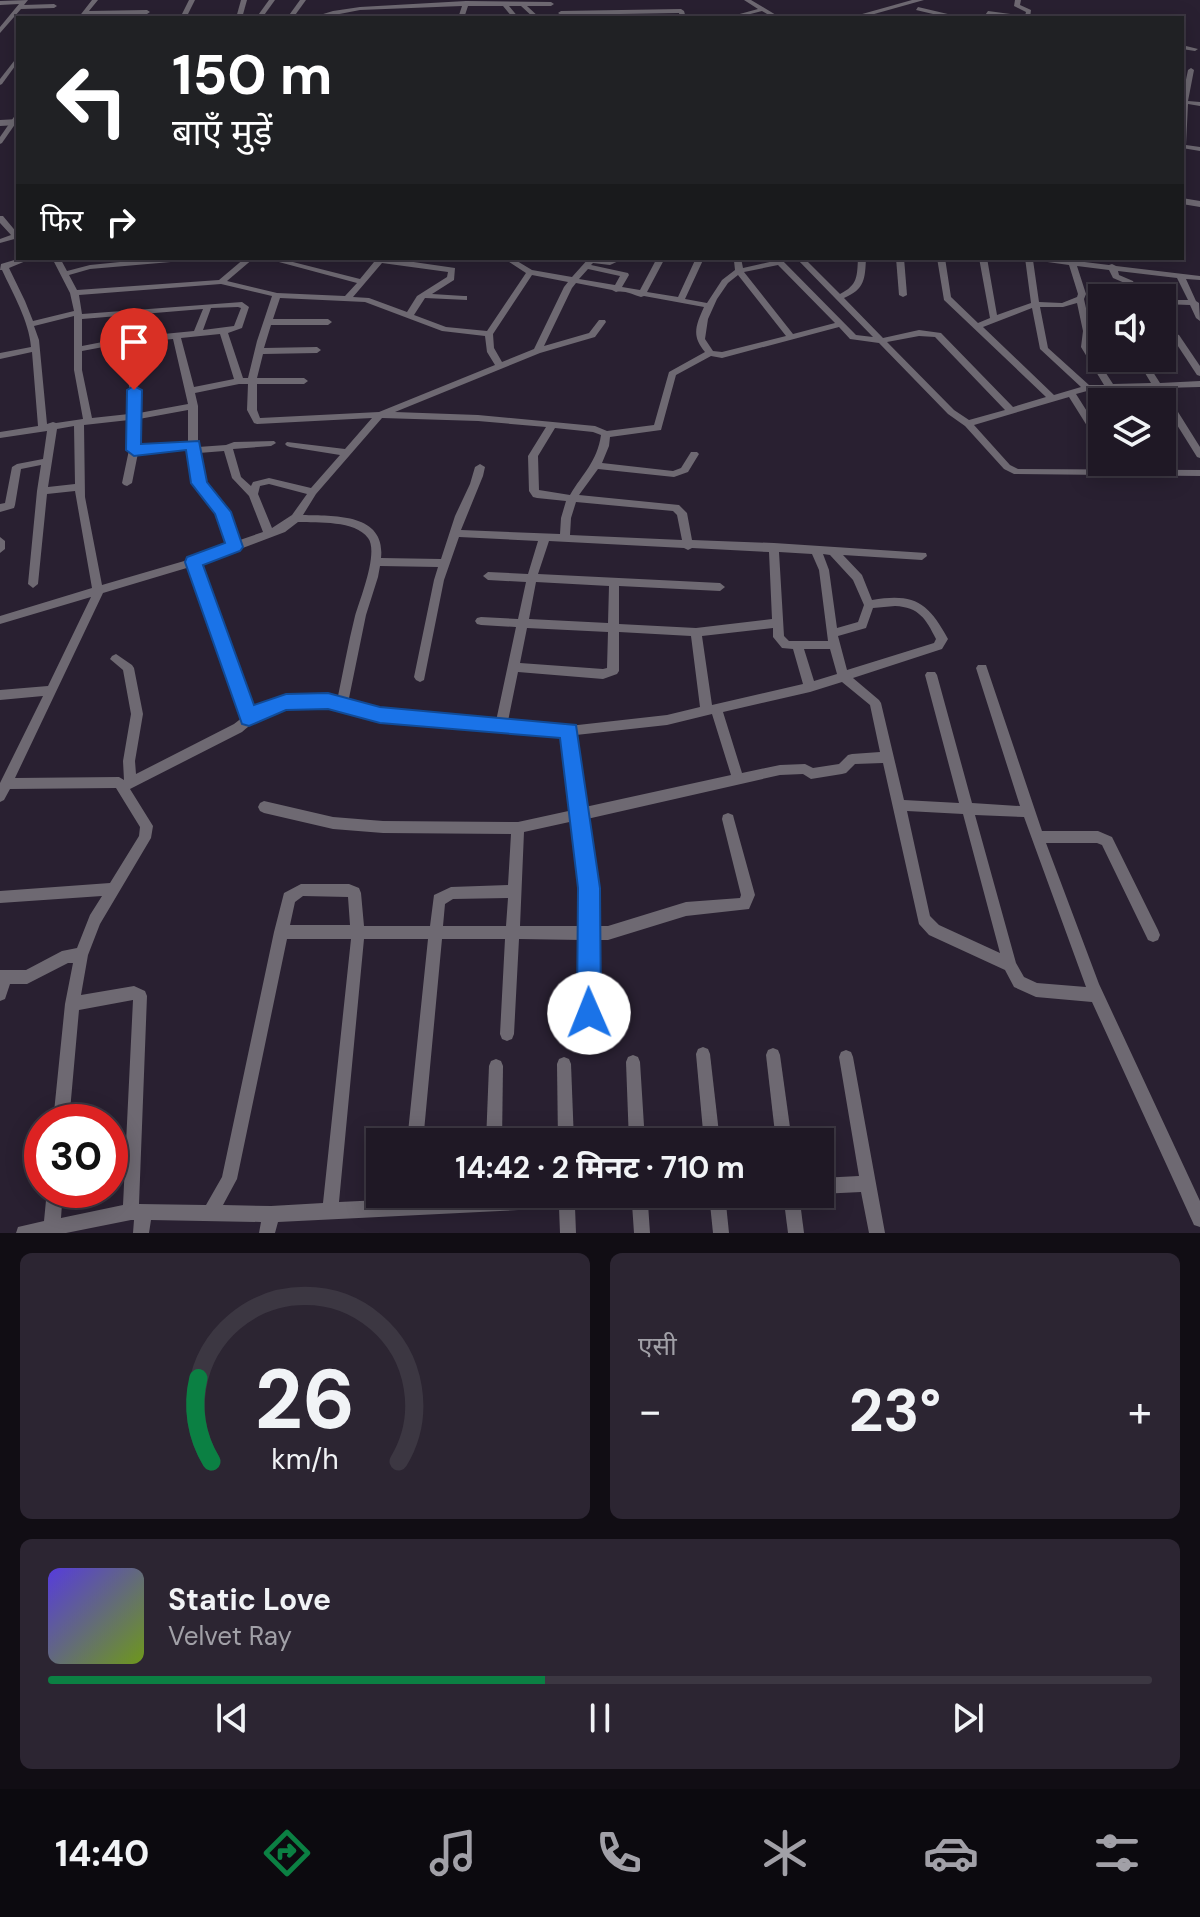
<!DOCTYPE html>
<html lang="hi">
<head>
<meta charset="utf-8">
<style>
  :root { --surface:#1f1825; --page:#2c2532; --text:#f1f3f6; --muted:#a1a0a7; --line:#3c3742; --accent:#0b8043 }
  body { margin:0; font-family:"DM Sans","Noto Sans Devanagari",sans-serif; background:var(--page); color:var(--text); height:100vh; display:flex; flex-direction:column; font-size:30px; white-space:nowrap }
  * { box-sizing:border-box; margin:0 }
  p { font-size:26px; color:var(--muted) }
  .icon { flex:none; width:44px; height:44px; fill:none; stroke:currentColor; stroke-width:2; stroke-linecap:round; stroke-linejoin:round }
  .map { position:relative; height:1233px; overflow:hidden }
  .sheet { display:flex; flex-direction:column; gap:20px; padding:20px; background:#110d14; flex:1 }
  .sheet>* { flex:none }
  .guide { position:absolute; left:16px; top:16px; width:1168px; height:244px; border-radius:0px; box-shadow:0 4px 20px #0003,0 0 0 2px var(--line); background:#202124; color:#fff; overflow:hidden }
  .fabs { position:absolute; left:1088px; top:284px; display:grid; gap:16px }
  .fabs a { display:grid; place-items:center; width:88px; height:88px; border-radius:0px; background:var(--surface); box-shadow:0 4px 20px #0003,0 0 0 2px var(--line); font-size:40px }
  .speed { position:absolute; left:24px; top:1104px; display:flex; gap:16px; font-size:40px; font-weight:700; text-align:center }
  .speed>* { display:grid; place-content:center; width:104px; height:104px; border-radius:50%; background:var(--surface); box-shadow:0 4px 20px #0003,0 0 0 2px var(--line); line-height:1 }
  .speed .limit { border:12px solid #d22; background:#fff; color:#111 }
  .pin { position:absolute; display:grid; place-items:center; width:68px; height:68px; color:#fff; margin:-82px -34px; border-radius:50% 50% 50% 0; rotate:-45deg; box-shadow:0 0 8px #0007 }
  .pin .icon { rotate:45deg }
  .me { position:absolute; width:88px; margin:-44px; rotate:359deg; stroke-linejoin:round; filter:drop-shadow(0 0 6px #0008) }
  .turn { display:flex; align-items:center; gap:28px; height:168px; padding:0 24px; font-size:36px }
  .turn .icon { width:104px; height:104px; stroke-width:2.5 }
  .turn b { display:block; font-size:56px; line-height:68px }
  .then { display:flex; align-items:center; height:76px; padding:0 24px; background:#0003; gap:16px; font-size:30px }
  .big { font-size:60px; font-weight:700; line-height:1.1 }
  .sheet .card { flex:1; display:flex; flex-direction:column; justify-content:center; gap:12px; min-width:0; padding:0 28px; border-radius:12px; background:var(--page) }
  .sheet .dial { align-items:center; gap:0 }
  .dial svg { height:208px; overflow:visible; fill:none; stroke:var(--line); stroke-width:7; stroke-linecap:round; text-anchor:middle }
  .dial text { fill:var(--text); stroke:none }
  .song { display:flex; align-items:center; gap:24px }
  .cover { width:96px; height:96px; border-radius:12px; background:linear-gradient(135deg,hsl(250 70% 55%),hsl(80 70% 35%)) }
  .played { height:8px; border-radius:4px; background:linear-gradient(90deg,var(--accent) 45%,var(--line) 45%) }
  .keys { display:flex; justify-content:space-around; direction:ltr }
  .heat { display:flex; justify-content:space-between; align-items:center; font-size:44px; direction:ltr }
  .sheet .tiles { flex:1; display:grid; gap:20px; grid-template-columns:1fr 1fr }
  .card:last-child { grid-column:span 2 }
  .trip { position:absolute; left:366px; top:1128px; width:468px; height:80px; border-radius:0px; background:var(--surface); box-shadow:0 4px 20px #0003,0 0 0 2px var(--line); font-weight:700; line-height:80px; text-align:center }
  .tabs { display:flex; height:128px; justify-content:space-around; align-items:center; background:#0c0a0f; color:var(--muted) }
  .tabs .icon { width:56px; height:56px }
  .tabs .active { color:var(--accent) }
  .tabs b { font-size:36px; color:var(--text) }
  .map>svg:first-child { display:block }
</style>
</head>
<body>
<div class="map">
<svg width="1200" height="1233" viewBox="0 0 1200 1233">
  <rect width="100%" height="100%" fill="#292031"/>
  <g fill="none" stroke-linecap="round" stroke-linejoin="round">
    <!-- minor -->
    <g fill="#6e6972" fill-rule="evenodd">
      <polygon points="28,0 24,5 54,4 57,6 54,8 21,9 0,33 0,27 19,4 0,5 0,1"/>
      <polygon points="92,0 98,0 89,11 147,10 150,12 147,14 87,15 84,18 78,18"/>
      <polygon points="189,0 195,0 186,18 180,18"/>
      <polygon points="241,0 247,0 242,18 236,18"/>
      <polygon points="269,0 275,0 262,18 256,18"/>
      <polygon points="300,0 306,0 293,18 287,18"/>
      <polygon points="744,0 751,0 781,18 774,18 762,11 735,18 725,18 758,9"/>
      <polygon points="1015,0 1021,0 1020,5 1031,10 1030,18 990,15 989,18 983,18 988,11 1025,16 1026,12 1014,6"/>
      <polygon points="466,1 551,2 554,4 551,6 527,6 540,18 534,18 521,6 509,6 519,18 513,18 503,6 468,6 464,18 458,18 462,6 360,10 319,18 310,18 333,11 360,7"/>
      <polygon points="918,7 952,15 953,16 950,18 916,10"/>
      <polygon points="681,9 684,11 686,18 680,18 679,13 561,15 558,13 561,11"/>
      <polygon points="1182,45 1198,49 1195,51 1182,49"/>
      <polygon points="18,56 18,62 2,84 0,85 0,79"/>
      <polygon points="1191,68 1194,70 1188,101 1200,102 1200,106 1188,104 1186,145 1200,147 1200,151 1182,148 1182,99 1188,70"/>
      <polygon points="18,113 18,120 2,143 0,144 0,137 16,114"/>
      <polygon points="0,216 3,216 18,234 18,238 0,243 0,239 11,235 0,223"/>
      <path d="M21 258H33L9 268 25 301 33 321 74 311 70 293 52 258H60L67 271 90 265 140 260V258L147 259 198 258 194 260 90 269 69 275 77 290 219 280 245 258H254L227 281 277 293 345 296 357 283 264 258H277L360 279 374 262 361 260 357 258H386L455 268 454 280 432 294 464 296H467V300L425 298 414 315 446 327 487 331 526 273 503 258H512L532 270 572 277 589 258 609 260 615 258H625L610 265 593 263 591 265 628 273 629 275 622 287 640 290 657 258H665L647 292 678 297 696 258H704L685 299 707 303 722 280 735 270 734 261 728 258H741L743 268 774 261 772 258H780L856 335 873 337 796 258H804L840 294C858 285 857 276 858 258H866C865 279 865 289 844 298L883 338 919 330 941 333 1013 407 1046 397 944 300 937 258H945L951 297 978 323 990 318 979 258H987L997 315 1031 303 1025 258H1052L1109 265 1112 264 1116 266 1200 276V280L1186 279 1196 301 1199 303 1200 321 1196 318 1190 305 1162 304V300H1188L1177 278 1118 271 1119 275 1133 281 1141 298H1133L1127 284 1113 278 1109 270 1077 266 1086 294 1084 299 1091 331 1089 347 1113 384 1151 383 1136 358H1144L1160 383 1200 381V387L1163 388 1200 447V458L1197 457 1154 388 1124 390 1131 402H1121L1115 390 1087 391 1076 394 1102 435V446L1099 445 1069 397 974 425 1010 465 1018 469 1200 470V476L1014 474 1004 469 965 426 948 414 879 343 850 339 839 327 722 358 711 356 676 375 661 430 610 437 609 446 602 463 673 471 681 468 691 452H697L699 454 688 472 674 477 598 469 579 495 679 505 687 513 692 540 774 543 926 553 927 556 922 560 843 555 862 575 872 600C914 593 928 602 948 639L942 649 853 678 879 700 881 703 904 800 959 803 925 675 927 672H935L937 675 972 803 1020 806 976 668 978 665H986L1042 831H1098L1112 837 1158 930 1160 935 1158 940 1153 942 1148 940 1102 845 1097 843H1046L1099 984 1200 1201V1227L1194 1225 1092 1002 1036 997 1014 987 1005 970 929 935 919 924 883 763 855 764 846 773 842 774 811 779 803 774 780 775 587 819 596 888V926H608L686 902 740 898 741 895 722 819 723 815 728 813 733 815 734 819 755 895 749 909 686 916 608 940H596L597 1040 595 1045 590 1047 585 1045 583 1040 582 940 519 939 514 1034 512 1039 507 1041 502 1039 500 1034 505 939H442L423 1142H407L428 939H364L339 1202 402 1199V1194H418V1198L510 1194H686L684 1200 678 1202 648 1204 650 1233H634L632 1204 575 1207 576 1233H560L559 1208 278 1222 275 1233H259L261 1222 151 1220 149 1233H133L134 1220H131L66 1233H16L18 1227 44 1221 47 1190H63L61 1218 123 1205 133 1000 79 1010 69 1122H53L65 1004 73 963H68L27 984H10L5 999 0 1001V970H26L62 951 77 948 90 915 102 896 0 903V891L110 883 139 836 140 827 116 788 10 789 4 800 0 802V783L43 696 0 700V690L48 686 91 597 0 624V616L92 588 75 491 47 494 38 584 33 588 28 584 37 491 41 465 21 469 15 505 14 508 0 512V504L5 503 12 467 17 464 43 459 47 431 0 438V432L38 426 32 352 0 359V353L31 347C29 321 13 294 2 270H0L1 264ZM1033 260 1069 265 1078 294 1077 297 1062 303 1039 302ZM382 263 448 272 447 277 417 296 407 312 369 298 353 297ZM778 265 835 323 793 334 744 272ZM588 269 620 276 615 285 579 279ZM532 275 568 282 564 287 534 349 502 362 494 348 493 334ZM738 275 786 336 722 352 713 351 705 339 708 319 717 299 728 283ZM576 283 612 290 616 292C624 290 634 295 641 297L644 296 704 307C696 325 691 336 705 352L669 372 654 425 607 431 595 426 478 415 395 412 540 353 595 337 606 322 605 320H599L589 333 544 346 572 288ZM221 284 272 296 257 341 248 378H243L228 333 242 328 249 307 242 302 82 314 79 295ZM280 298 365 302 442 331 485 336 487 352 495 365 379 412 260 418 257 410V384H304L308 381 304 378H257L263 354 317 353 321 350 317 347 264 348 271 325H328L332 322 328 319H273ZM1077 303 1083 331 1081 347 1104 385H1089L1048 348 1040 307H1063ZM238 307 241 308 234 326 203 330 211 308ZM1032 308 1040 349 1081 387 1054 395 983 327ZM203 309 194 331 123 338 82 346V319ZM74 316V370L83 419 56 423 53 422 47 424 39 340 34 326ZM220 334 234 379 194 387 181 338ZM919 336 935 337 1005 410 969 420 954 410 887 342ZM173 339 188 404 139 413 138 390 128 343ZM119 344 130 390 129 414 92 418 82 370V351ZM239 384H248L247 410 254 423 257 424 372 418 345 449 287 442 285 444 287 446 290 447 340 455 311 488 269 478 253 482 251 486 241 477 233 449 271 446 276 443 274 441 234 442 226 445 198 447V406L195 393ZM188 410V441L139 446V419ZM382 418 478 421 546 427 528 456 529 491 533 497 537 498 566 501 561 518 560 534 461 530 483 476 485 467 480 464 475 467 470 484 455 516 441 559 381 558C386 513 334 516 303 515L316 494ZM129 420V450L122 483 124 485 127 486 132 483 138 453 189 448 194 483 218 513 228 545 191 559 102 585 85 497 84 425ZM74 426 75 484 48 487 57 429ZM555 428 593 432 601 435C597 462 583 473 570 495L539 490 538 456ZM224 451 232 478 249 496 263 532 237 541 228 512 204 482 199 453ZM269 484 307 494 292 515 272 528 258 494 260 486ZM576 502 673 511 677 515 682 540 570 535 571 518ZM298 522C318 523 355 520 368 538 379 552 360 599 355 616 348 644 343 672 337 701 308 691 279 698 252 710L200 564 285 532ZM459 537 538 541 528 574 488 572 483 576 488 580 526 582 518 619 481 617 477 618 475 621 477 624 481 625 516 627 496 721 380 710 348 703 366 615 378 577 380 566 438 567 434 580 414 677 416 680 420 682 424 680 444 580ZM549 541 684 548 688 550 692 548 769 552 772 619 696 628 619 624V586L720 591 725 587 720 583 538 574ZM779 552 812 554 819 570 828 641H789L784 636ZM823 554 830 555 853 580 864 605 858 622 837 628 829 570ZM190 567 243 717 234 724 136 774 135 761 143 714 134 668 132 665 116 654 112 656 110 659 123 670 131 714 123 761 124 780 119 777 15 778 103 593ZM536 582 609 586 608 623 529 619ZM895 606C919 607 926 619 936 639L934 643 847 670 838 636 866 628 873 608ZM527 628 608 632 607 668 603 669 520 663ZM773 628V637L782 648 793 649 803 684 712 705 702 636ZM619 632 691 636 700 707 667 715 569 726 508 721 518 672 603 679 617 674 619 671ZM804 649H830L837 674 814 681ZM842 682 870 705 880 752 852 754 848 755 839 764 813 768 805 764 780 765 742 773 723 712 810 692ZM306 705 330 708 380 720 564 736 573 810 518 822 383 821 333 817 264 801 260 803 258 807 260 811 264 813 333 829 383 833 511 834 508 885 451 887 434 895 430 926H364L361 893 359 888 349 884H301L284 893 274 932 222 1177 206 1205 139 1204 147 996 145 991 134 986 81 995 88 955 100 924 151 838 153 826 130 789 242 732C261 715 281 708 306 705ZM712 714 731 775 585 807 576 735 667 725ZM907 811 963 814 1000 953 939 925 930 916ZM975 815 1024 817 1086 987 1037 983 1024 977 1016 963ZM574 821 582 888V926H520L524 832ZM303 896 348 897 350 925H290L295 902ZM508 898 506 926H443L445 904 453 899ZM287 939H351L323 1203 271 1206 223 1205 237 1179Z"/>
      <polygon points="896,258 904,258 907,295 903,297 899,295"/>
      <polygon points="1176,334 1179,335 1200,366 1200,376 1197,375 1172,337"/>
      <polygon points="0,537 5,541 5,549 0,553"/>
      <polygon points="703,1047 708,1049 710,1054 720,1142 704,1142 696,1054 698,1049"/>
      <polygon points="773,1048 778,1050 780,1055 792,1142 776,1142 766,1055 768,1050"/>
      <polygon points="846,1050 851,1052 853,1057 885,1233 869,1233 861,1192 820,1194 820,1178 859,1176 839,1057 841,1052"/>
      <polygon points="633,1055 638,1057 640,1062 645,1142 629,1142 626,1062 628,1057"/>
      <polygon points="564,1057 569,1059 571,1064 574,1142 558,1142 557,1064 559,1059"/>
      <polygon points="496,1059 501,1061 503,1066 502,1142 486,1142 489,1066 491,1061"/>
      <polygon points="709,1194 725,1194 729,1233 713,1233"/>
      <polygon points="783,1194 799,1194 804,1233 788,1233"/>
    </g>
    <!-- tertiary -->
    <g fill="#6e6972" fill-rule="evenodd">
      <polygon points="912,0 924,0 860,18 848,18"/>
      <polygon points="18,119 18,125 0,126 0,120"/>
      <polygon points="1182,198 1200,201 1200,207 1182,204"/>
    </g>
  </g>
  <!-- route -->
  <polygon fill="#1a73e8" stroke="#114b97" stroke-width="2" points="134,386 142,390 141,444 199,441 207,482 231,512 243,547 240,551 203,565 254,705 286,694 328,693 380,707 576,725 600,888 601,1013 598,1022 589,1025 581,1022 577,1013 578,888 560,738 380,723 328,709 286,710 249,726 242,724 185,562 187,557 225,543 215,514 191,483 186,450 134,456 126,450 127,390"/>
</svg>
<div class="fabs">
<a><svg class="icon" aria-label="sound" viewBox="0 0 24 24"><path d="M4 9h4l5-4v14l-5-4H4zM17 9q2 3 0 6"/></svg></a>
<a><svg class="icon" aria-label="layers" viewBox="0 0 24 24"><path d="M12 4l9 5-9 5-9-5zM3 14l9 5 9-5"/></svg></a>
</div>
<div class="speed"><div class="limit">30</div></div>
<div class="pin" style="left:134px;top:390px;background:#d93025"><svg class="icon" aria-label="arrive" viewBox="0 0 24 24"><path d="M6 21V4h12l-3 4 3 4H6"/></svg></div>
<svg class="me" style="left:589px;top:1013px" viewBox="-20 -20 40 40"><circle r="19" fill="#fff"/><path d="M0-13L10 11 0 6-10 11z" fill="#1a73e8"/></svg>
<div class="trip">14:42 · 2 मिनट · 710 m</div>
<div class="guide">
<div class="turn"><svg class="icon" aria-label="left" viewBox="0 0 24 24"><path d="M17 20v-9H6M10 6l-5 5 5 5"/></svg><div><b>150 m</b>बाएँ मुड़ें</div></div>
<div class="then">फिर<svg class="icon" aria-label="right" viewBox="0 0 24 24"><path d="M7 20v-9h11M14 6l5 5-5 5"/></svg></div>
</div>
</div>
<section class="sheet">
<div class="tiles">
<div class="card dial"><svg viewBox="0 0 100 80">
<path d="M14 69A42 42 0 1 1 86 69"/>
<path d="M14 69A42 42 0 0 1 9 37" stroke="#0b8043"/>
<text x="50" y="56" font-size="32" font-weight="700">26</text>
<text x="50" y="72" font-size="11">km/h</text>
</svg></div>
<div class="card"><p>एसी</p>
<div class="heat"><a>−</a><b class="big">23°</b><a>+</a></div>
</div>
<div class="card">
<div class="song"><i class="cover"></i><div><b>Static Love</b><p>Velvet Ray</p></div></div>
<div class="played"></div>
<div class="keys"><svg class="icon" aria-label="previous" viewBox="0 0 24 24"><path d="M18 5L8 12l10 7zM5 5v14"/></svg><svg class="icon" aria-label="pause" viewBox="0 0 24 24"><path d="M8 5v14M16 5v14"/></svg><svg class="icon" aria-label="next" viewBox="0 0 24 24"><path d="M6 5l10 7-10 7zM19 5v14"/></svg></div>
</div>
</div>
</section>
<nav class="tabs">
<b>14:40</b>
<svg class="icon active" aria-label="directions" viewBox="0 0 24 24"><path d="M12 3l9 9-9 9-9-9zM9 14v-3h6M13 9l2 2-2 2"/></svg>
<svg class="icon" aria-label="music" viewBox="0 0 24 24"><path d="M9 18V5l10-2v13"/><circle cx="6" cy="18" r="3"/><circle cx="16" cy="16" r="3"/></svg>
<svg class="icon" aria-label="phone" viewBox="0 0 24 24"><path d="M5 4h4l2 5-3 2q2 4 5 5l2-3 5 2v4C11 20 4 13 5 4z"/></svg>
<svg class="icon" aria-label="climate" viewBox="0 0 24 24"><path d="M12 3v18M4 7l16 10M4 17L20 7"/></svg>
<svg class="icon" aria-label="car" viewBox="0 0 24 24"><path d="M5 17H2v-5l4-1 3-4h7l3 4 3 1v5h-3M9 17h6M6 11h13"/><circle cx="7" cy="17" r="2"/><circle cx="17" cy="17" r="2"/></svg>
<svg class="icon" aria-label="filters" viewBox="0 0 24 24"><path d="M4 7h16M4 17h16"/><circle cx="9" cy="7" r="2"/><circle cx="15" cy="17" r="2"/></svg>
</nav>
</body>
</html>
